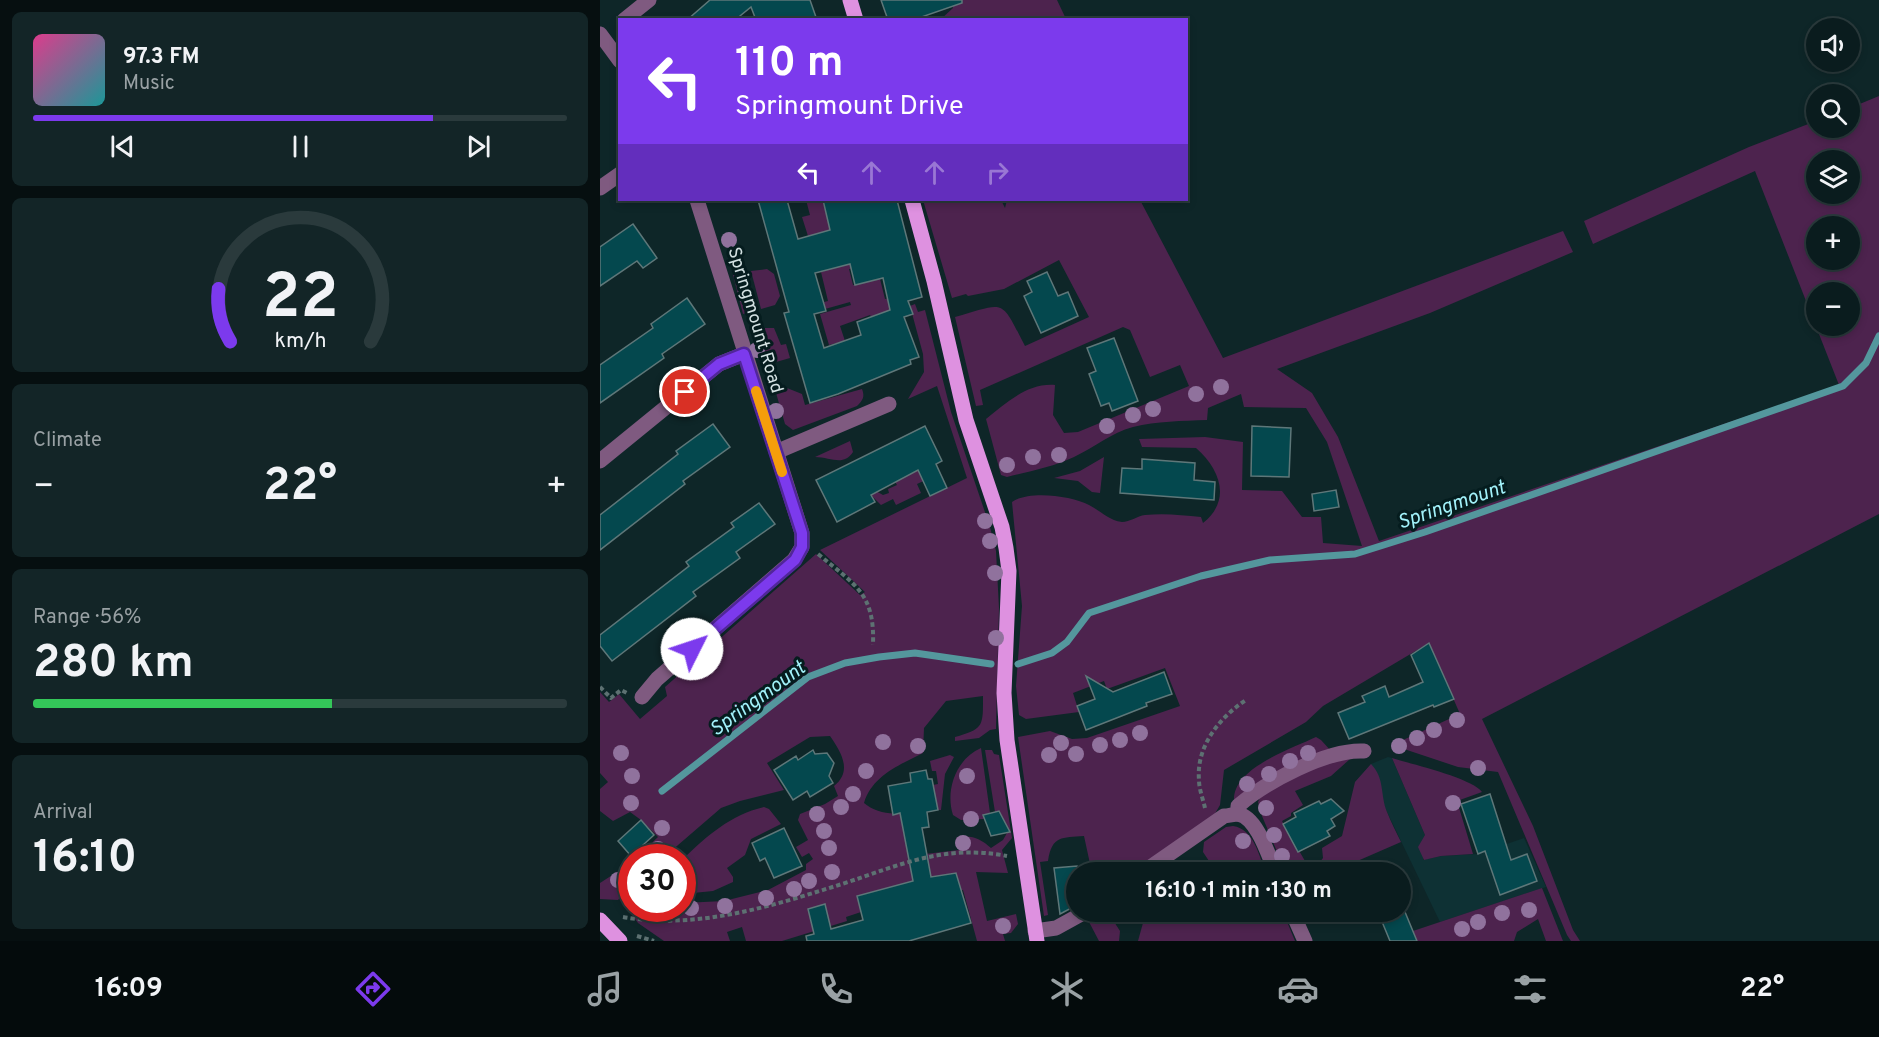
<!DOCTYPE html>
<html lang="en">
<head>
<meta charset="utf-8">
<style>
  :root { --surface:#0a1c1e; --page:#132527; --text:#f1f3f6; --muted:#99a1a4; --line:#2a3a3c; --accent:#7c3aed }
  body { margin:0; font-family:Overpass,sans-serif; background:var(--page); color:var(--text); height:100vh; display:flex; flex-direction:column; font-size:22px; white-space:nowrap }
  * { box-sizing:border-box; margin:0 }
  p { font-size:20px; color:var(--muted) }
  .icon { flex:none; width:33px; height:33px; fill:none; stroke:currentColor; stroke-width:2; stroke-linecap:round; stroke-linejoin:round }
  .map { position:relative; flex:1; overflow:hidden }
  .panel { display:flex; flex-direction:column; gap:12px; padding:12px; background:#060f10; width:600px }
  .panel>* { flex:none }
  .hud { position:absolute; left:18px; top:18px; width:570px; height:183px; border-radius:0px; box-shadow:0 3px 9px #0003,0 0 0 2px var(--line); background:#7c3aed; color:#fff; overflow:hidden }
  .fabs { position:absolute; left:1206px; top:18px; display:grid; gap:12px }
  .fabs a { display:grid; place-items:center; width:54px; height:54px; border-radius:50%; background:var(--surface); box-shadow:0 3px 9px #0003,0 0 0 2px var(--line); font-size:30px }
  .speed { position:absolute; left:18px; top:844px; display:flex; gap:12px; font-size:30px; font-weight:700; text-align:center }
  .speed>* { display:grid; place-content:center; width:78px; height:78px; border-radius:50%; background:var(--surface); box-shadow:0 3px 9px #0003,0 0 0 2px var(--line); line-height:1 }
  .speed .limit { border:9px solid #d22; background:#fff; color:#111 }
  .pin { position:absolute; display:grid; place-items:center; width:51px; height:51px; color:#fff; margin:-26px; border:3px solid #fff; border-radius:50%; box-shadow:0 2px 6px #0007 }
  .me { position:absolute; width:66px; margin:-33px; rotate:49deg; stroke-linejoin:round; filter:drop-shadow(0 0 4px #0008) }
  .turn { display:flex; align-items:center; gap:21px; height:126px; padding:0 18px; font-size:27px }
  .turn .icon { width:78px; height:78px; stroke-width:2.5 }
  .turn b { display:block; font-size:42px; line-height:51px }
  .lanes { display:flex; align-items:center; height:57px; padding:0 18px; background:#0003; justify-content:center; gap:30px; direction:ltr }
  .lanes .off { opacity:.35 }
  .big { font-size:45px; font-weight:700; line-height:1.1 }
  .panel .card { flex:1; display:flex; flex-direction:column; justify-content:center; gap:9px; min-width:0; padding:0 21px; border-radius:9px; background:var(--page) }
  .panel .dial { align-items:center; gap:0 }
  .dial svg { height:156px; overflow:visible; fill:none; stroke:var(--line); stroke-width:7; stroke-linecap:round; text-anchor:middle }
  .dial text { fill:var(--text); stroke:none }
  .song { display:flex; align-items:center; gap:18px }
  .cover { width:72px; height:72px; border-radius:9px; background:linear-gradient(135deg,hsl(330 70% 55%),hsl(180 70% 35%)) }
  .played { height:6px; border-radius:3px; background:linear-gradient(90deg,var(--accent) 75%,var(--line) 75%) }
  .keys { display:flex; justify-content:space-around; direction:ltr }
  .heat { display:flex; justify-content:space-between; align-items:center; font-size:33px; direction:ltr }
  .charge { height:9px; border-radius:4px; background:linear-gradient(90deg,#34c759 56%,var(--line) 0) }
  .trip { position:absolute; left:466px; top:862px; width:345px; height:60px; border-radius:30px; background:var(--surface); box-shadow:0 3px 9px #0003,0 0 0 2px var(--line); font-weight:700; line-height:60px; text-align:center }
  .menu { display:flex; height:96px; justify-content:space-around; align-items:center; background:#040b0c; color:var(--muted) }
  .menu .icon { width:42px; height:42px }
  .menu .active { color:var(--accent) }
  .menu b { font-size:27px; color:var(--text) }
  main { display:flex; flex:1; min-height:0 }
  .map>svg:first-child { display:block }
</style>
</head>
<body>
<main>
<section class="panel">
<div class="card">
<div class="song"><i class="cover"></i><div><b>97.3 FM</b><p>Music</p></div></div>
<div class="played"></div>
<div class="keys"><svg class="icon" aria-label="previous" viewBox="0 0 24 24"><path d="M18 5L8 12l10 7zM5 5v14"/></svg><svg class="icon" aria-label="pause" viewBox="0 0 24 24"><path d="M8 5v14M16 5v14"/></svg><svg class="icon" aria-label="next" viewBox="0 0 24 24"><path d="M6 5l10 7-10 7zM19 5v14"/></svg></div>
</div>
<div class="card dial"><svg viewBox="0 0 100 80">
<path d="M14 69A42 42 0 1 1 86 69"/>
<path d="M14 69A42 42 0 0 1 8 42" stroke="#7c3aed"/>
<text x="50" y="56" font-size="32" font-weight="700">22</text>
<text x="50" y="72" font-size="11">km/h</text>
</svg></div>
<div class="card"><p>Climate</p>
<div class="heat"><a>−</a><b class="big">22°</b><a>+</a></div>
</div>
<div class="card"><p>Range · 56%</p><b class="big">280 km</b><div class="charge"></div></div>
<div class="card"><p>Arrival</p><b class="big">16:10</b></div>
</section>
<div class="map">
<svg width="1279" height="941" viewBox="0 0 1279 941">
  <rect width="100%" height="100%" fill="#0e2628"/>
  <!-- built -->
  <polygon fill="#0e3134" points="788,757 792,758 825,835 823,860 841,856 878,854 924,838 946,887 840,922 786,810 755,782 771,764"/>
  <!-- green -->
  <g fill="#4d234e" fill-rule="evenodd">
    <polygon points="350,0 457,0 466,19 340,20 353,8"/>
    <path d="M1279 96V514L882 719 933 826 973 930 980 941H971L967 935 898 772 858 767 792 745 860 714 829 643 723 706 706 722 624 770 620 805 613 817 534 873H492L484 836C462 838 452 835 448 861L440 862 448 915 444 916 418 737 450 731 472 739 487 738 580 706 565 668 507 689 504 681 473 693 479 712 426 719 419 715 416 686 422 606 412 502C429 490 472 496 489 505 501 511 508 520 522 522 530 522 537 516 545 515 564 513 582 515 601 517L603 523C632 500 620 469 596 448L542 447 539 439 605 437 643 442 642 490 682 491 702 517H721L723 543 762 546 727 442 706 408 644 407 641 394 608 408 607 420C582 421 557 421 533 427 511 433 495 447 474 457 453 467 430 471 407 477L401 475 386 419C406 403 427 383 455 385L453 415 464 433 478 432 589 386 580 365 550 377 530 330 523 327 380 390 383 405 376 406 355 317C407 302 400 298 425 346L489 317 459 260 404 289 368 296 366 294 352 298 323 200H401L405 208 407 200H540L623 358 963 231 973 252 830 313 677 369 712 393 738 437 779 541 1239 385 1155 171 993 244 984 221 1149 147 1216 121V128H1250V108ZM1216 160H1250V194H1216ZM1216 226H1250V260H1216ZM1216 292H1250V326H1216Z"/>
    <polygon points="206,200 223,200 230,229 254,268 249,269 253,285 280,279 285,299 301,296 302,309 272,318 270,315 240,326 245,341 229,345 220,314 251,305 250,302 225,309 224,302 228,301 221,272 240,266 208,236 202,217 210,215"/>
    <polygon points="167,269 174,274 180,296 175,305 161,309 151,271"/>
    <polygon points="146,272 156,310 143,314 133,275"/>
    <path d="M315 304 318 312 325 310 351 412 390 527 396 551 399 608 396 729 390 730 379 738 355 741V737C384 729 383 726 383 696L346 701 324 728 323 753C299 765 272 776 264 803 273 811 289 815 300 813L308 856 359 850 356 838C370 834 380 838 391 848L403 840 407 833 395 812 385 750H392L394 754 399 755 412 838 402 850 408 873 376 872 387 921 416 914 418 924 411 933 403 934 405 941H377L363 890 323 902V880L257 896 261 912 246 917 247 921 182 941H146L142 927 127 932 130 941H64L38 923 28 909H82L83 903 124 901 168 890 206 870V864L213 859 209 853 202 857 196 847 208 840 198 820 200 814 225 804 238 796 234 786C253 771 241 752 230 736L210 737 167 763 184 790 140 801 121 808 63 858H36L58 837 41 820 30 812 13 821 0 811V789L8 782 0 773V692L9 702 19 694 40 719 67 696 65 687 216 554 260 595 265 592 220 550 367 478 337 386 308 399 324 372 323 354 310 306Z"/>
    <polygon points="165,328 174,328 181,345 186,344 190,358 169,364 165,350"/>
    <path d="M177 384 202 394 205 405 262 389C265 397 263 400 257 406L193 430 185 424 174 386Z"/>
    <path d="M250 441 253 452C243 467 231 457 215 457Z"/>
    <polygon points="504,457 500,493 492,492 478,481 454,478 480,471"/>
    <polygon points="324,464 330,478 317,484 321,493 296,505 293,499 281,505 269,493 274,490 283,495 289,493 288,489 297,485 293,478"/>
    <path d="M716 737 721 740 731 751 634 800C633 768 691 749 716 737Z"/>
    <path d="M381 748 390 813 383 815 384 819 361 820 353 815C345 790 356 759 381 748Z"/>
    <polygon points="350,755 354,757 345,774 341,810 338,810 333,785 338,784 336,771 332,771 330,761"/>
    <path d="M792 758C811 764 872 778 882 792L857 801 873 854 841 856 824 860 818 847 825 835Z"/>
    <polygon points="750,759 731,776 695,791 703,805 691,813 691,816 682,821 705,861 698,865 702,873 686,873 662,816 658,802 662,793 718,764"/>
    <path d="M771 764C785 778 780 795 787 812 791 822 796 832 801 842L739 869 740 873H711L707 865 720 862 723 858 722 848 742 836 755 782Z"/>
    <path d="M164 807 169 809 181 824 151 839 145 855 127 868 133 877V882L113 891 83 894V859C107 836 130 815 164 807Z"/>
    <path d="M633 826C654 829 659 856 666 873H601L611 864 603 852 604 842 626 827Z"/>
    <polygon points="31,863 31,886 18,900 0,899 0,883"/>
    <polygon points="942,888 963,941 946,941 938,919 917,932 914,941 817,941 813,931"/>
    <polygon points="500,912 511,912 509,914 520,931 519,941 499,941 488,920"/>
    <polygon points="546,912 683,912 695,941 538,941"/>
  </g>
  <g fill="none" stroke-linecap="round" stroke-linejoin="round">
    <!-- stream -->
    <g stroke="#54979d" stroke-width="7">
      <polyline points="418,664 452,653 467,642 489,613 601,576 670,560 755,554 825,532 1243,386 1266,363 1279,336"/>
      <polyline points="62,791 208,677 245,663 279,657 315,653 391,664"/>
    </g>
  </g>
  <!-- building -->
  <g fill="#04484e" stroke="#5e7779" stroke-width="1.5" fill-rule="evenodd">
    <polygon points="110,0 210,0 217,20 156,20 151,7 135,20 87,20"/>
    <polygon points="281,0 362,0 362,3 313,20 288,20"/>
    <path d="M158 200H187L198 239 230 230 223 200H297L322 297 308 301 313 314 304 317 319 357 310 360 311 364 238 394 210 403 184 313 189 312ZM250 264 255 285 283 278 290 310 257 322 261 335 224 348 214 314 226 311 215 273Z"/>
    <polygon points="33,224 57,258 43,268 37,261 0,286 0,247"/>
    <polygon points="447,272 458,296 468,292 478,316 441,333 424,296 432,292 427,281"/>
    <polygon points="87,298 105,324 62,354 64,358 0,403 0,365 53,328 51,324"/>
    <polygon points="514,338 538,401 512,411 509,403 501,406 489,374 496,371 487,348"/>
    <polygon points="113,424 130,447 83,481 85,484 0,550 0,515 78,454 76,451"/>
    <polygon points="325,426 342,461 336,464 347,488 330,496 318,470 271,495 275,502 237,522 216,480"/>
    <polygon points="652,426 691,428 689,477 651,476"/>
    <polygon points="542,459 595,463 594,480 615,482 614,500 520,493 522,468 542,469"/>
    <polygon points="736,490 739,507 714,511 712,494"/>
    <polygon points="159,503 175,524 136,552 140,558 93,592 96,596 12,661 0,646 0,635 89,566 86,562 134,527 131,523"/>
    <polygon points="829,643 854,699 834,707 833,705 749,739 738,713 765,702 762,696 785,686 789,697 823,682 811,655"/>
    <polygon points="564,672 572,694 546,703 547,706 486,730 477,706 495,699 486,676 513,692"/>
    <polygon points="213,750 215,754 227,753 234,763 229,776 233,783 210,797 207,791 193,800 174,770 196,756 198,760"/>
    <polygon points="326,770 328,779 332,779 338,810 327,812 329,827 322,828 331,877 356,873 371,923 309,941 207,941 206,936 214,934 208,909 225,904 231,929 263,920 257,896 313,881 300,813 293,815 288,786 311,782 310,773"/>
    <polygon points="890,794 911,860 927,854 937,881 900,895 885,851 878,854 861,804"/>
    <polygon points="731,799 744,811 731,819 735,826 727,831 730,836 698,852 683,824 696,817 694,813 719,801 721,804"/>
    <polygon points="399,811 410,832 391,836 383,815"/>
    <polygon points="41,820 54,835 31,856 18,841"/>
    <polygon points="184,828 202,866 174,878 165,858 160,861 152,843"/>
    <polygon points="477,866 477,905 460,914 454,868"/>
    <polygon points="778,912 805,912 817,941 790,941"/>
  </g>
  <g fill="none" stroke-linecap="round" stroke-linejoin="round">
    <!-- path -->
    <g stroke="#5d7172" stroke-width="4" stroke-dasharray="4.5 3" stroke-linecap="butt">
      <path d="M218 554C255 585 275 593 273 645"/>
      <polyline points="0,687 11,698 21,690 27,693"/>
      <path d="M605 808C603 799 599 789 599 780 596 746 620 717 646 700"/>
      <path d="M23 917C97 930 172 906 242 884 300 865 344 844 407 856"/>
      <polyline points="37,936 54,941"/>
    </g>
    <!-- minor -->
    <g stroke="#7f5a80" stroke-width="15">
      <polyline points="24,20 49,0"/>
      <polyline points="0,34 20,61"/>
      <polyline points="0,188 20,174"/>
      <polyline points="176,452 289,404"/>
      <polyline points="0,461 119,364 144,354"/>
      <polyline points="42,697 57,679 194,560 202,547 202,533 97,200"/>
      <path d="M638 814V806C666 782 727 749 764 751"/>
      <path d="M542 873 624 816C628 816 634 814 638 814 657 817 669 857 676 873"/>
      <polyline points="692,912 705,941"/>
      <polyline points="435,931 456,928 485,912"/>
    </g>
    <!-- major -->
    <g stroke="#de91e0" stroke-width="15">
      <polyline points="250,0 256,20"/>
      <polyline points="312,200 334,281 366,420 402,527 406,548 409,571 404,693 407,740 437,941"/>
      <polyline points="0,920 20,941"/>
    </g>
  </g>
  <!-- trees -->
  <g fill="#90729d">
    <circle cx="129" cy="240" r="8"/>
    <circle cx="145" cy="295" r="8"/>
    <circle cx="157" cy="350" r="8"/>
    <circle cx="621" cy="387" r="8"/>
    <circle cx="596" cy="394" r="8"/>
    <circle cx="553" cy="409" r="8"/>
    <circle cx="176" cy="411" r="8"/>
    <circle cx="533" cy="415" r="8"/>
    <circle cx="507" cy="426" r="8"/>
    <circle cx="459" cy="455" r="8"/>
    <circle cx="433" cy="457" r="8"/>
    <circle cx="407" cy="465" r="8"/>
    <circle cx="385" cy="521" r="8"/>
    <circle cx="390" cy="541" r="8"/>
    <circle cx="395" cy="573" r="8"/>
    <circle cx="396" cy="638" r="8"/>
    <circle cx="857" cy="720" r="8"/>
    <circle cx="834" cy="730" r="8"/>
    <circle cx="540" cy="733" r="8"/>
    <circle cx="817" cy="738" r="8"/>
    <circle cx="520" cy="740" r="8"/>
    <circle cx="283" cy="742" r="8"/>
    <circle cx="461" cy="743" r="8"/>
    <circle cx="500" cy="745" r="8"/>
    <circle cx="318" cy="746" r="8"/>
    <circle cx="799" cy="746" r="8"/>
    <circle cx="21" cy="753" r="8"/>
    <circle cx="708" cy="753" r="8"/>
    <circle cx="476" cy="754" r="8"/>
    <circle cx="449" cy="755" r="8"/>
    <circle cx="690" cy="761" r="8"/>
    <circle cx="878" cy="768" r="8"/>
    <circle cx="266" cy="771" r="8"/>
    <circle cx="669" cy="774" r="8"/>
    <circle cx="32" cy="776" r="8"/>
    <circle cx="367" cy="776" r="8"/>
    <circle cx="647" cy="784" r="8"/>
    <circle cx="253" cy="794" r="8"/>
    <circle cx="31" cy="803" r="8"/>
    <circle cx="853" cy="803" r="8"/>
    <circle cx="241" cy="807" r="8"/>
    <circle cx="666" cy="808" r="8"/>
    <circle cx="217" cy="814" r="8"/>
    <circle cx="371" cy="819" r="8"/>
    <circle cx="62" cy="828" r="8"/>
    <circle cx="224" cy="831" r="8"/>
    <circle cx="674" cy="835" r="8"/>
    <circle cx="643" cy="841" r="8"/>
    <circle cx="363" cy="843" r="8"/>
    <circle cx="229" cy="848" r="8"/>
    <circle cx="58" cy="849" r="8"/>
    <circle cx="682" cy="856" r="8"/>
    <circle cx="232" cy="872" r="8"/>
    <circle cx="18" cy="880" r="8"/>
    <circle cx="209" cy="881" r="8"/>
    <circle cx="194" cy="889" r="8"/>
    <circle cx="166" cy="898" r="8"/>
    <circle cx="125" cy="906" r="8"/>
    <circle cx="91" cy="908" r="8"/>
    <circle cx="929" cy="910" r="8"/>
    <circle cx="902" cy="913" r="8"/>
    <circle cx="878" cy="922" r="8"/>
    <circle cx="403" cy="926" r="8"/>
    <circle cx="862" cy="929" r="8"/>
  </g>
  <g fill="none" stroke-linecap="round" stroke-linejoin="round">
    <!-- route casing -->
    <g stroke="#51269a" stroke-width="15">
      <polyline id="route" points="85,392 119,364 144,354 202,533 202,547 195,560 92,649"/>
    </g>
    <!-- route -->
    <use href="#route" stroke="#7c3aed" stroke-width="10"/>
    <!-- slow -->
    <polyline stroke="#f59e0b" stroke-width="10" points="156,391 182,472"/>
  </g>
  <g text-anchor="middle" stroke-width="6" stroke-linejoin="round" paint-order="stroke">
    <!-- street labels -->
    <g font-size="18" fill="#d3e1e2" stroke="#051c1e">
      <text transform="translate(156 320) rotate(73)" y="6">Springmount Road</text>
    </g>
    <!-- water labels -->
    <g font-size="20" font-style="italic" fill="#a2f2fa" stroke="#051c1e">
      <text transform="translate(851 504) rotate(-19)" y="7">Springmount</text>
      <text transform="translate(157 698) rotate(-36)" y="7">Springmount</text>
    </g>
  </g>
</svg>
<div class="fabs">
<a><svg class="icon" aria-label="sound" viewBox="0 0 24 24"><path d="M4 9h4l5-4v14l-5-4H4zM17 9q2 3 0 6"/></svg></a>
<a><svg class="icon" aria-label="search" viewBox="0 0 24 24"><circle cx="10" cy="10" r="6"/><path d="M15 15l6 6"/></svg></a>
<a><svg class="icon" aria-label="layers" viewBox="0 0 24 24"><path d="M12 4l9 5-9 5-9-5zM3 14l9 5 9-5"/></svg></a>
<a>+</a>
<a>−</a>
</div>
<div class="speed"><div class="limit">30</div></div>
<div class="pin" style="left:85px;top:392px;background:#d93025"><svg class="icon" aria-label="arrive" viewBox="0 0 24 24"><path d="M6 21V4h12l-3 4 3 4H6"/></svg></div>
<svg class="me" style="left:92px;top:649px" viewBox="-20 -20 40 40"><circle r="19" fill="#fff"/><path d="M0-13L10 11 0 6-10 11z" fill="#7c3aed"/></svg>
<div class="trip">16:10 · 1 min · 130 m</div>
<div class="hud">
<div class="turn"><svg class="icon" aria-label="left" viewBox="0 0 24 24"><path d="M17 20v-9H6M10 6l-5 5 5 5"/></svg><div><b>110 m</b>Springmount Drive</div></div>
<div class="lanes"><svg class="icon" aria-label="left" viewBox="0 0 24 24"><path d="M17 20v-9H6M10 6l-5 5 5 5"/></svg><svg class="icon off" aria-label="ahead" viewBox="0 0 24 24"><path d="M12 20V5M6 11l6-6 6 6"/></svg><svg class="icon off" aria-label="ahead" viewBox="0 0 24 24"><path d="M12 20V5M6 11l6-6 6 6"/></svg><svg class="icon off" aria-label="right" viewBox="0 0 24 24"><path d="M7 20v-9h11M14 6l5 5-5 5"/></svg></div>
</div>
</div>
</main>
<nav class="menu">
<b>16:09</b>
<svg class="icon active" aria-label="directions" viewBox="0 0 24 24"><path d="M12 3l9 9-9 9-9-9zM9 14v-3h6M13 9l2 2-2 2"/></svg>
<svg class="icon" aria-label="music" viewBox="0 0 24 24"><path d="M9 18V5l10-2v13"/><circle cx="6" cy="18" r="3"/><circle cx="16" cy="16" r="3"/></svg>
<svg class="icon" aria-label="phone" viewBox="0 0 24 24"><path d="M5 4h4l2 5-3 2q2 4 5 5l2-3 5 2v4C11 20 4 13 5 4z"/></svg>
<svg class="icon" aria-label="climate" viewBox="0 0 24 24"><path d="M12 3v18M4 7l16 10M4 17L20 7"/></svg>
<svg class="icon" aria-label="car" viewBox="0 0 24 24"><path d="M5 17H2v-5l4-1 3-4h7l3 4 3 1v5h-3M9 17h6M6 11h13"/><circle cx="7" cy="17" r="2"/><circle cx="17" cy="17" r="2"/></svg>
<svg class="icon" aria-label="filters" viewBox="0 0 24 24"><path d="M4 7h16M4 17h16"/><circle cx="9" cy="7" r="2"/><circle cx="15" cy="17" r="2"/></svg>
<b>22°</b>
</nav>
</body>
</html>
